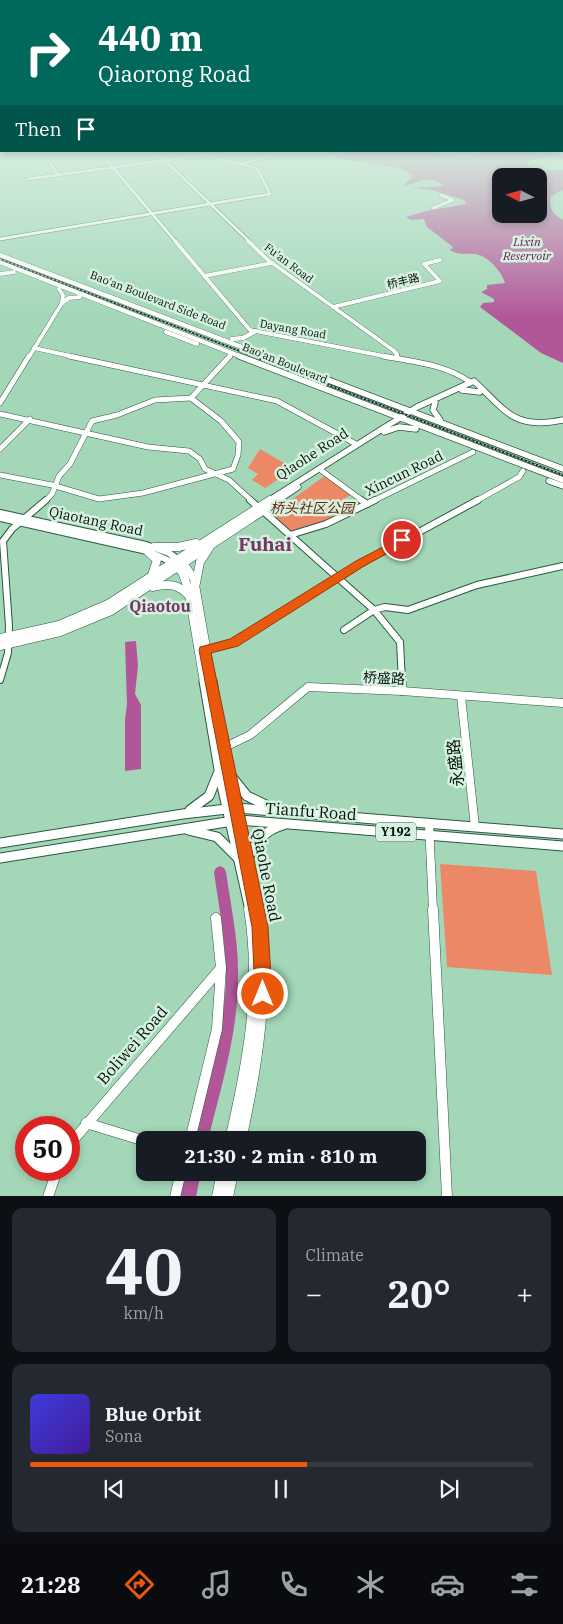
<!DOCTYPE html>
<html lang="en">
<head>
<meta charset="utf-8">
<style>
  :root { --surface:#171b24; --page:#242831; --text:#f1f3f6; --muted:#9ea1a6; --line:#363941; --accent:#ea580c }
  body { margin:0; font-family:"IBM Plex Serif","Noto Sans SC",serif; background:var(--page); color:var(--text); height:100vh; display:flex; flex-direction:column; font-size:19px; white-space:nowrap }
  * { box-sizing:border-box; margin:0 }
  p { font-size:16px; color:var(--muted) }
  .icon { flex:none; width:28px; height:28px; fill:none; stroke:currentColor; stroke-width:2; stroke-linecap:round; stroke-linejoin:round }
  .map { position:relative; height:1196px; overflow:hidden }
  .details { display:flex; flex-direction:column; gap:12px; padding:12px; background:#0d0f14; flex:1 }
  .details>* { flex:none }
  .banner { position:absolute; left:0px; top:0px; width:564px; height:152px; box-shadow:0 2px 8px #0003; background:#00695c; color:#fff; overflow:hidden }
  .needle { width:32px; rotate:276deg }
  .tools { position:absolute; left:492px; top:168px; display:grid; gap:10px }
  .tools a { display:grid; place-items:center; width:55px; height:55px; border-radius:10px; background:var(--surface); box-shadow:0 2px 8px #0003; font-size:25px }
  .speed { position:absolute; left:15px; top:1116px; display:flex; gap:10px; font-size:25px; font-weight:700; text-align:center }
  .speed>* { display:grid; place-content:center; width:65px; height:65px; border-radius:50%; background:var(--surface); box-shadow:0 2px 8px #0003; line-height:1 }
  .speed .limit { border:8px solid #d22; background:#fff; color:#111 }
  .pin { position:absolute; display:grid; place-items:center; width:42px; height:42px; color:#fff; margin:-21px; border:2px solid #fff; border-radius:50%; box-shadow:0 1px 5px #0007 }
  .me { position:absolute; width:55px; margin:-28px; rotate:0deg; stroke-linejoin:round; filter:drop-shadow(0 0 4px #0008) }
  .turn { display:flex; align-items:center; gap:18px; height:105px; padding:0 15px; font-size:22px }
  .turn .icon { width:65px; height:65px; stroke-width:2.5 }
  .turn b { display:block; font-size:35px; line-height:42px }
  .then { display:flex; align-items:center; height:48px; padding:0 15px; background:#0003; gap:10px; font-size:19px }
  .big { font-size:38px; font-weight:800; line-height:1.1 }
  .details .widget { flex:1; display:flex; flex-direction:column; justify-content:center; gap:8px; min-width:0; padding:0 18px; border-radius:10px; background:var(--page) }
  .details .dial { align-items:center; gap:0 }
  .dial b { font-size:65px; line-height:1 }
  .song { display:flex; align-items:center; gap:15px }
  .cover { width:60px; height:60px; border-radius:8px; background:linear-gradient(135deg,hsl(240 70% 55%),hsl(260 70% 35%)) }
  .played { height:5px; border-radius:2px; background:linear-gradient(90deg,var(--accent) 55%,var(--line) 55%) }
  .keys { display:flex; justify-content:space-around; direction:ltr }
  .heat { display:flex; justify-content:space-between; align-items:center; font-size:28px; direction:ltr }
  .details .tiles { flex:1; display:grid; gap:12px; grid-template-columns:1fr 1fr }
  .widget:last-child { grid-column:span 2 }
  .trip { position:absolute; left:136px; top:1131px; width:290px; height:50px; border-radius:10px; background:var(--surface); box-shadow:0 2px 8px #0003; font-weight:800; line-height:50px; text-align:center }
  .menu { display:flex; height:80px; justify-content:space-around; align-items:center; background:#090b0e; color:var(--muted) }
  .menu .icon { width:35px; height:35px }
  .menu .active { color:var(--accent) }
  .menu b { font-size:22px; color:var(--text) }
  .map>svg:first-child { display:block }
</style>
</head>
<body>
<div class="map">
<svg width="563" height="1197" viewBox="0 0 563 1197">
  <rect width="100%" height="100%" fill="#a3d7b8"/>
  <!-- green -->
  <g fill="#ed8867">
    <polygon points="260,449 294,469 265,488 252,480 258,474 248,468"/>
    <polygon points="326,475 352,494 331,506 333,519 293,533 272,514"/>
    <polygon points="440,864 536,871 552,975 447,967"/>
  </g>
  <!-- water -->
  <g fill="#b15799" fill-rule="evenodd">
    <path d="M324 151H428L471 158 477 151H554L552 153 558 155 563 151V159L551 156 530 161 526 166 541 170H563V190L551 196C548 209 553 213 563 220V363L541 353 480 307 483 303 494 302V299L481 292 487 289V285L505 283C502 273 492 261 482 256 471 251 460 257 450 250L453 247 427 227 424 219 411 220 406 217 426 211 466 204 464 200 433 190 413 188 444 186C431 175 421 180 406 186L405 184 413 176C406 165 354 162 339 159L335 155ZM539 176V214H501V176Z"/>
    <polygon points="136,641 138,666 135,694 141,705 141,769 125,771 125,720 127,704 125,642"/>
  </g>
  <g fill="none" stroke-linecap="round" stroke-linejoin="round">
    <!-- river -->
    <g fill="#b15799" fill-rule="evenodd">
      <path d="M220 866 224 868 226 872C231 907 239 943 238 978 238 1033 221 1087 208 1140H194C207 1087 224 1034 226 979 226 943 219 907 214 872L216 868Z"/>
      <polygon points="186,1172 201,1172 196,1197 180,1197"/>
    </g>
    <!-- minor-far5 casing -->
    <g stroke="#28593f" stroke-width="4">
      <g id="minor-far5">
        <polyline points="43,151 58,175"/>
        <polyline points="99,151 176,242"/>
        <polyline points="155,151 250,242"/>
        <polyline points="244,163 270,156"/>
        <polyline points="433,208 453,200 441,195"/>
        <polyline points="0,239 270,194 259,172 254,167 203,155 28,179"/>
      </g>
    </g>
    <!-- minor-far4 casing -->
    <g stroke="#28593f" stroke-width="4.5">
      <g id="minor-far4">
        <polyline points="175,241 250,330 389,357"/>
        <polyline points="248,241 268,260 393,350 397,354 396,357"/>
        <polyline points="0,274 14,272"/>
        <polyline points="204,276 272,263"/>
        <polyline points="59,289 63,295 62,303 69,298 80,297"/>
        <polyline points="333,307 440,281 424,264 440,260"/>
        <polyline points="34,348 75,357"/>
        <polyline points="29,357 62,303"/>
      </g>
    </g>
    <!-- minor-far3 casing -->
    <g stroke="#28593f" stroke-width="6">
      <g id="minor-far3">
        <polyline points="69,356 277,401 356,444"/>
        <path d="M383 356C413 362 445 364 470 382"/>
        <polyline points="396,358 397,356"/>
        <polyline points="0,403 29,356"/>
        <polyline points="0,414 148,447 189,451 200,459 205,469 229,480 252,501"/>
        <polyline points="0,449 30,419"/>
        <polyline points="322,471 363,501"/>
        <polyline points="0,475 52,485 99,499 143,493 233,469 238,455 239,442 221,421 191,398"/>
        <polyline points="45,501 52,494 59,476 70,464 92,421 117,415 155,400 191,398 230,356"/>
        <polyline points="373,501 473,452"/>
        <polyline points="476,501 519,477 523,471"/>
      </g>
    </g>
    <!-- minor-far2 casing -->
    <g stroke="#28593f" stroke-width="8">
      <g id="minor-far2">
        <polyline points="250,500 258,507"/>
        <polyline points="361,500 367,504"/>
        <polyline points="263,511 374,610 400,642 402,682"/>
        <polyline points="0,513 146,545 169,553 180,561"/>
        <polyline points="0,518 147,551 172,562"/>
        <polyline points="290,535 326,524 375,500"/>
        <polyline points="344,630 374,610 385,607 408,610 477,585 563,566"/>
        <polyline points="205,650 233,643 360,564 478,500"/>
        <polyline points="0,680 8,653 9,626 3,541 12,529 46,500"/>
      </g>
    </g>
    <!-- minor-far1 casing -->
    <g stroke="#28593f" stroke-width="9">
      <g id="minor-far1">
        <polyline points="402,681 402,691"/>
        <polyline points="461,696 475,827"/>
        <polyline points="223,748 250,735 308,687 402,691 563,703"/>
        <polyline points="429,823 433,910"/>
      </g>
    </g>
    <!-- minor casing -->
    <g stroke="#28593f" stroke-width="11">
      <g id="minor">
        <polyline points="433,909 447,1197"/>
        <polyline points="86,1123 145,1141"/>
        <polyline points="190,1140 217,1029 221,968 216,918"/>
        <polyline points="69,1145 221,968"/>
        <polyline points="48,1197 57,1170"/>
        <polyline points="175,1197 181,1172"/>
      </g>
    </g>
    <!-- major-far4 casing -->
    <g stroke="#28593f" stroke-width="5">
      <g id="major-far4">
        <polyline points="0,255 268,357"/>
        <polyline points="0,262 242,357"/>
        <polyline points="166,332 197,344"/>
        <polyline points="232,339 243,338 256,331"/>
      </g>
    </g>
    <!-- major-far3 casing -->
    <g stroke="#28593f" stroke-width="7">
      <g id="major-far3">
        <polyline points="239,356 563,480"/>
        <polyline points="265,356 563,469"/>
        <polyline points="462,390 480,392"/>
        <polyline points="435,403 433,410 440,420"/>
        <polyline points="384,432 399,427 416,429"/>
        <polyline points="549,481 563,486"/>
        <path d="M268 501 417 407 474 381C507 412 514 430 563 420"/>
        <polyline points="277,501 298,487"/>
      </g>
    </g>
    <!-- major-far2 casing -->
    <g stroke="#28593f" stroke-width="9">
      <g id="major-far2">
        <polyline points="154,547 178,547 196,543"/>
        <polyline points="147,551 157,560 152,575"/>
        <polyline points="172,562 182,572 188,588 204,682"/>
        <polyline points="183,563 194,579 212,682"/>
        <polyline points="196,583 200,562 209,548"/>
        <path d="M153 587C168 583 179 584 189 596"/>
        <polyline points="0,638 59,625 108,604 270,500"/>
        <polyline points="0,646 60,632 111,611 279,500"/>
      </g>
    </g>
    <!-- major-far1 casing -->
    <g stroke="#28593f" stroke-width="11">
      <g id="major-far1">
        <polyline points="204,681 221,781 250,910"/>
        <polyline points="212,681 226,765 257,910"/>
        <polyline points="231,776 247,796 270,807"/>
        <polyline points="190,810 209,796 218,774"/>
        <polyline points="188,830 217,837 237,857"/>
        <polyline points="0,843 183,814 236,808 563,834"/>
        <polyline points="0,858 239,820 563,846"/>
        <path d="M248 859C255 842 265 830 283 825"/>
      </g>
    </g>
    <!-- major casing -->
    <g stroke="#28593f" stroke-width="13">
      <g id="major">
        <path d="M231 1140C249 1063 263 988 250 909"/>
        <path d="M240 1140C257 1063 269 987 257 909"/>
        <polyline points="218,1197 223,1172"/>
        <polyline points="227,1197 232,1172"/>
      </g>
    </g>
    <!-- minor-far5 -->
    <use href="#minor-far5" stroke="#fff" stroke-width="3"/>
    <!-- minor-far4 -->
    <use href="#minor-far4" stroke="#fff" stroke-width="4"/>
    <!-- minor-far3 -->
    <use href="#minor-far3" stroke="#fff" stroke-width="5"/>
    <!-- minor-far2 -->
    <use href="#minor-far2" stroke="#fff" stroke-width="6"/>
    <!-- minor-far1 -->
    <use href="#minor-far1" stroke="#fff" stroke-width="8"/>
    <!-- minor -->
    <use href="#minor" stroke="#fff" stroke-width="10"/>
    <!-- major-far4 -->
    <use href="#major-far4" stroke="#fff" stroke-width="4.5"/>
    <!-- major-far3 -->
    <use href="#major-far3" stroke="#fff" stroke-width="5.5"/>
    <!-- major-far2 -->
    <use href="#major-far2" stroke="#fff" stroke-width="8"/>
    <!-- major-far1 -->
    <use href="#major-far1" stroke="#fff" stroke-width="9"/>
    <!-- major -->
    <use href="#major" stroke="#fff" stroke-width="12"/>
    <!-- rail casing -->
    <g stroke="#12271b" stroke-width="2">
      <polyline id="rail" points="0,259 563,475"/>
    </g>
    <!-- rail -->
    <use href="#rail" stroke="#d7f1e1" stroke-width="1" stroke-dasharray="2" stroke-linecap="butt"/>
  </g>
  <!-- sky -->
  <linearGradient id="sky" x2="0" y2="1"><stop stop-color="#928fc8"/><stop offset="0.47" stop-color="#d6eddf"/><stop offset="1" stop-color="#d6eddf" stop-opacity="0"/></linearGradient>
  <rect width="563" height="318" fill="url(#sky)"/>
  <!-- route -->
  <polygon fill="#ea580c" stroke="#983908" points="402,537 406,538 406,543 364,566 238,646 211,653 268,927 272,994 269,1000 263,1002 257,1000 255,994 252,927 199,650 200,647 230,639 356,561"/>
  <g text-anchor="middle" stroke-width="5" stroke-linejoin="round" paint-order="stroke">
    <!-- far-street labels -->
    <g font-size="11" fill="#021309" stroke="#d7f1e1">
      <text transform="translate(289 263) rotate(37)" y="4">Fu'an Road</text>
      <text transform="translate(403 281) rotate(-14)" y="4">桥丰路</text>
      <text transform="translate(158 300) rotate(21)" y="4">Bao'an Boulevard Side Road</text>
      <text transform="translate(293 329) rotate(10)" y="4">Dayang Road</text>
      <text transform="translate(285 363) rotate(22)" y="4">Bao'an Boulevard</text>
    </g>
    <!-- far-water labels -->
    <g font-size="12" font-style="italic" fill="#691456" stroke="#d7f1e1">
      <text x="527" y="246">Lixin<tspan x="527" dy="14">Reservoir</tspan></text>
    </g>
    <!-- shield labels -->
    <rect fill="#d7f1e1" stroke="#42564a" stroke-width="1" x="376" y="822.5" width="40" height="19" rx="4"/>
    <g font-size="12" font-weight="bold" fill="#021309">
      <text x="396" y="836">Y192</text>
    </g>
    <!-- street labels -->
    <g font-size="14" fill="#021309" stroke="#d7f1e1">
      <text transform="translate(312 454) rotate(-33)" y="5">Qiaohe Road</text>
      <text transform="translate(404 473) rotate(-26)" y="5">Xincun Road</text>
      <text transform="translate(96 521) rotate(12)" y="5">Qiaotang Road</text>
      <text transform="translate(384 678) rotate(3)" y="5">桥盛路</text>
    </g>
    <!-- park labels -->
    <g font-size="14" font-style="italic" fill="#67240b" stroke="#d7f1e1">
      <text x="312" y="513">桥头社区公园</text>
    </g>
    <!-- quarter labels -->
    <g font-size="16" font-weight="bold" fill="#743963" stroke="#d7f1e1">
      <text x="160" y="612">Qiaotou</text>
    </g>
    <!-- near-street labels -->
    <g font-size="16" fill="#021309" stroke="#d7f1e1">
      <text transform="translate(455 763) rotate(-96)" y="6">永盛路</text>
      <text transform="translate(311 811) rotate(4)" y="6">Tianfu Road</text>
      <text transform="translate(267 875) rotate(79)" y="6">Qiaohe Road</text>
      <text transform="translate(132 1045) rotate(-49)" y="6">Boliwei Road</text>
    </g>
    <!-- district labels -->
    <g font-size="19" font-weight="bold" fill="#743963" stroke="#d7f1e1">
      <text x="265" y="551">Fuhai</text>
    </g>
  </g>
</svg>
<div class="tools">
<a><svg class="needle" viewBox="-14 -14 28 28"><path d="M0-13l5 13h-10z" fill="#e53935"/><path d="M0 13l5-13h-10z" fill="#9ea1a6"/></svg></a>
</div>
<div class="speed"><div class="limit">50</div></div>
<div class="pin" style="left:402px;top:540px;background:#d93025"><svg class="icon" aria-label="arrive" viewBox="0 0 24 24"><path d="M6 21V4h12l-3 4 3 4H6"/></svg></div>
<svg class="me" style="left:263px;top:994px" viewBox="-20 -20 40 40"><circle r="17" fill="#ea580c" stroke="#fff" stroke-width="3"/><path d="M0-11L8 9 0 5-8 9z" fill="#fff"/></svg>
<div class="trip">21:30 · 2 min · 810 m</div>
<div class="banner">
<div class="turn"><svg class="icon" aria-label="right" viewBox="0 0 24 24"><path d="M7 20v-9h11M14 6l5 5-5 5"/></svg><div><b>440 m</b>Qiaorong Road</div></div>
<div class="then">Then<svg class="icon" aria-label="arrive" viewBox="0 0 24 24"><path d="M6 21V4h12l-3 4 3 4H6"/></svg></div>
</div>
</div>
<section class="details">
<div class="tiles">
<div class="widget dial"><b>40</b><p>km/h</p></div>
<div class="widget"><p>Climate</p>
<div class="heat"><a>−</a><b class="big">20°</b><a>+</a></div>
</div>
<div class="widget">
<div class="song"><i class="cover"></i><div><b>Blue Orbit</b><p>Sona</p></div></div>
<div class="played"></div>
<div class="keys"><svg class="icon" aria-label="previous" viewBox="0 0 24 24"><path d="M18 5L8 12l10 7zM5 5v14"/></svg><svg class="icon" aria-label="pause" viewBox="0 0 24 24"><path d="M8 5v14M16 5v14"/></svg><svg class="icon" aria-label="next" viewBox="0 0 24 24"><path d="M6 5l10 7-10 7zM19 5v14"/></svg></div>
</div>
</div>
</section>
<nav class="menu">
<b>21:28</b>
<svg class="icon active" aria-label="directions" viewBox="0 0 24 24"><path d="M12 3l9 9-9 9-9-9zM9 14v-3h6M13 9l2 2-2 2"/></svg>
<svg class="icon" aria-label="music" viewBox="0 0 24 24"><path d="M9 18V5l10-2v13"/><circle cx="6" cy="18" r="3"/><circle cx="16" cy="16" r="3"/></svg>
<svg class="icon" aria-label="phone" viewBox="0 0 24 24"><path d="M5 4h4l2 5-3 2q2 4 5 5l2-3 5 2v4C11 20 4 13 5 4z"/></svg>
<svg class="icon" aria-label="climate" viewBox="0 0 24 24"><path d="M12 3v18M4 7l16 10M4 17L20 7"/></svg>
<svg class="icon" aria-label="car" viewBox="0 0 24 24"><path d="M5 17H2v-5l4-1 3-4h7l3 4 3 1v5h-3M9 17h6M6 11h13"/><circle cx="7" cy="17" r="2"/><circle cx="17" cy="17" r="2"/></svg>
<svg class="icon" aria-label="filters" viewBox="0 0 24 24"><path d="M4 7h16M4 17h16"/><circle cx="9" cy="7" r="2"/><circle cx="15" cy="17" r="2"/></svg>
</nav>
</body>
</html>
